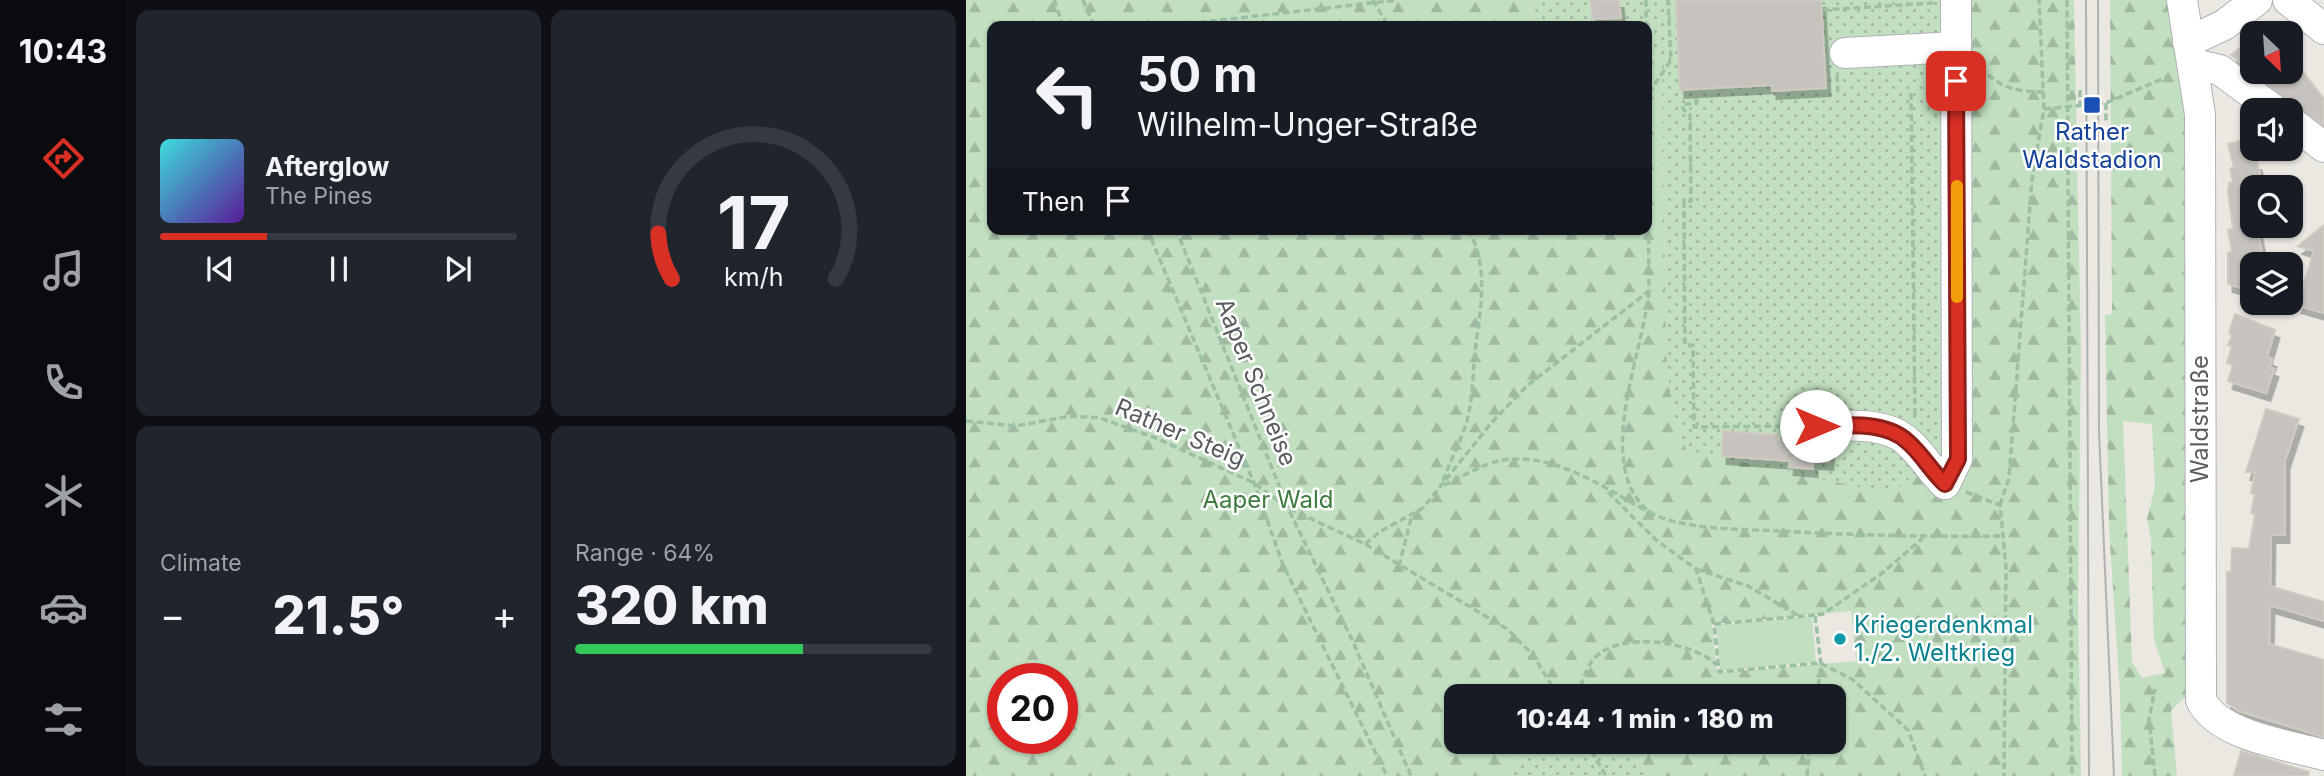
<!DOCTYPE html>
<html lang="en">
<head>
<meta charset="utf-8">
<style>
  :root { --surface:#171b24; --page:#20242c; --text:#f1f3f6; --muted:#9ea1a6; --line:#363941; --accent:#d93025 }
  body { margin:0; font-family:Inter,sans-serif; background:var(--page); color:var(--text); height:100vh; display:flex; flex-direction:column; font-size:26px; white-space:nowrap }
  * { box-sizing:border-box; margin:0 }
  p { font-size:23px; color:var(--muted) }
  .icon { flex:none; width:38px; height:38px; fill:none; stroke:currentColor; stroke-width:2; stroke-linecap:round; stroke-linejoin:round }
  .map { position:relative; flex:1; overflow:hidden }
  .side { display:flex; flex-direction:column; gap:10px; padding:10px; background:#0d0f14; width:840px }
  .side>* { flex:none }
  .banner { position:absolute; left:21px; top:21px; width:665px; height:214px; border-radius:14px; box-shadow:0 2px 5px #0004; background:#171b24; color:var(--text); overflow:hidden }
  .needle { width:46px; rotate:155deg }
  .buttons { position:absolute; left:1274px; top:21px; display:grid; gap:14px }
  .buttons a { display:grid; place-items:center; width:63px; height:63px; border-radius:14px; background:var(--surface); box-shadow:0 2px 5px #0004; font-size:35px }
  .speed { position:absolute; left:21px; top:663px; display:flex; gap:14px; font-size:35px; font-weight:700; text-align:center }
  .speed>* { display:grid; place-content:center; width:91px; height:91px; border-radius:50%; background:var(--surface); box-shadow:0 2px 5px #0004; line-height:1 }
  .speed .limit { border:10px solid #d22; background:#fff; color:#111 }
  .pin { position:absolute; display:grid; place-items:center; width:60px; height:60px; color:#fff; margin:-30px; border-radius:14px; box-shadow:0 4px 10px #0006 }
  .me { position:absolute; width:77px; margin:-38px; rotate:90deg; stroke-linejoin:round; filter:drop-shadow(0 0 5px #0008) }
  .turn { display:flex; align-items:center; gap:24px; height:147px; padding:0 35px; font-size:32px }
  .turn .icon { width:91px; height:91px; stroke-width:2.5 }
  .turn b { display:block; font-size:49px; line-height:60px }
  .then { display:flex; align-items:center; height:66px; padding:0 35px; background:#0003; gap:14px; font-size:26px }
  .big { font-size:52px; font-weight:800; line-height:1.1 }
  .side .widget { flex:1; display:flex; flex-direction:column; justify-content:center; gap:10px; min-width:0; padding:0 24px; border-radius:14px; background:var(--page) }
  .side .dial { align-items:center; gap:0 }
  .dial svg { height:182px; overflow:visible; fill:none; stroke:var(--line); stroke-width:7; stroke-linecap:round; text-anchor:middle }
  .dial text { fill:var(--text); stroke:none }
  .song { display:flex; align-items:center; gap:21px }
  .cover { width:84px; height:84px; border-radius:10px; background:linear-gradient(135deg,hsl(180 70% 55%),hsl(270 70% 35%)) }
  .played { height:7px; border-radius:4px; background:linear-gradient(90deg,var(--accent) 30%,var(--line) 30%) }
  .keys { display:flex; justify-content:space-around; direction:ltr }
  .heat { display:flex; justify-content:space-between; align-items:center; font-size:38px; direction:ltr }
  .charge { height:10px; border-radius:5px; background:linear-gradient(90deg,#34c759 64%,var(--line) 0) }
  .side .tiles { flex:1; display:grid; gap:10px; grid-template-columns:repeat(2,1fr) }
  .trip { position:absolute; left:478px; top:684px; width:402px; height:70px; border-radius:14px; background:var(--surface); box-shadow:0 2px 5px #0004; font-weight:800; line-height:70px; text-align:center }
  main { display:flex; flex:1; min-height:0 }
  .tabs { display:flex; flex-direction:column; width:126px; justify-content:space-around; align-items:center; background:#090b0e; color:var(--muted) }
  .tabs .icon { width:49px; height:49px }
  .tabs .on { color:var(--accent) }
  .tabs b { font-size:32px; color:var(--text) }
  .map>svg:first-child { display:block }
</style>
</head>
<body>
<main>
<nav class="tabs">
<b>10:43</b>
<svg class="icon on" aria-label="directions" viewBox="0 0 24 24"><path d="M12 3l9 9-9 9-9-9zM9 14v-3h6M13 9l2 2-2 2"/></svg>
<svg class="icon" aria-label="music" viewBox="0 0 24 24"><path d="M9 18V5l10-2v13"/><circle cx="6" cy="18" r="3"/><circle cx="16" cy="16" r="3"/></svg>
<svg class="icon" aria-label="phone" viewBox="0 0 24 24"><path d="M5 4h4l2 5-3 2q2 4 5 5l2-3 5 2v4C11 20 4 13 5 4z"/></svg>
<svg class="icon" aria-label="climate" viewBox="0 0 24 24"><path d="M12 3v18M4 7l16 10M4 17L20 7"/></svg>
<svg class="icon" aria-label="car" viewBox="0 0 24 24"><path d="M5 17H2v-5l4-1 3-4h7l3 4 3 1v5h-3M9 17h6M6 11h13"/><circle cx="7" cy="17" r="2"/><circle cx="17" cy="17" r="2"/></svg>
<svg class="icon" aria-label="filters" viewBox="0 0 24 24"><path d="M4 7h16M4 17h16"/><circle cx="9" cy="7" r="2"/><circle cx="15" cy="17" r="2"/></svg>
</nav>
<section class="side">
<div class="tiles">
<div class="widget">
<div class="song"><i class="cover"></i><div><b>Afterglow</b><p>The Pines</p></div></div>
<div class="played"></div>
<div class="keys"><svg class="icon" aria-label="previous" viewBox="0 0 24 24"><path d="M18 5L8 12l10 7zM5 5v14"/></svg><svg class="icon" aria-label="pause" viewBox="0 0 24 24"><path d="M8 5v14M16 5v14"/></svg><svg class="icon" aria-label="next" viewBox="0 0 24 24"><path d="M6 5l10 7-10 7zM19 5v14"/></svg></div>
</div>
<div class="widget dial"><svg viewBox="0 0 100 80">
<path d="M14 69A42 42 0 1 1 86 69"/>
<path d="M14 69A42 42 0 0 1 8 49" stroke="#d93025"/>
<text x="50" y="56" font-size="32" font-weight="700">17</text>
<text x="50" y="72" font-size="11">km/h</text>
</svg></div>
<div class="widget"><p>Climate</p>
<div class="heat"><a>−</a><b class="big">21.5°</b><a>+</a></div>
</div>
<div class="widget"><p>Range · 64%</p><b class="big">320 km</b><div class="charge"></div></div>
</div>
</section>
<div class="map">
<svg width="1358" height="776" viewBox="0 0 1358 776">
  <defs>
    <pattern id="forest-firs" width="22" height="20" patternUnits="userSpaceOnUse" patternTransform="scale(1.75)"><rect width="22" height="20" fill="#c2e0c1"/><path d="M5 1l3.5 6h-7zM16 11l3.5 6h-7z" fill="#a1b9a0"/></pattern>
    <pattern id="park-dots" width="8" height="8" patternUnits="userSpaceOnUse" patternTransform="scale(1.75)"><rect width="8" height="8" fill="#c2e0c1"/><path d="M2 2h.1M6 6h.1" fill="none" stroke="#a1b9a0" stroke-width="1.8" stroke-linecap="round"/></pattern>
    <filter id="shadow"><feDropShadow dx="4.5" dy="8" stdDeviation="0" flood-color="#0004"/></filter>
  </defs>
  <rect width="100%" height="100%" fill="#ebe8e2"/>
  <!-- green -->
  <polygon fill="#c2e0c1" points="846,616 850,662 754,671 750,625"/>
  <!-- forest -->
  <g fill="url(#forest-firs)" fill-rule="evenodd">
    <path d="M0 0H565L567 26H26V229H681V56L696 57 699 271 987 0H1108L1115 352 1112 604 1115 776H0ZM885 611 890 661 751 673 746 624ZM37 679H96V738H37ZM490 696H868V742H490Z"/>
    <path d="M1144 0H1211L1224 71 1230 688 1205 710 1211 776H1156L1154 694 1143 527 1139 315 1146 314ZM1157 421 1186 424 1189 487 1181 519 1185 539 1188 640 1199 673 1176 678 1166 662Z"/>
  </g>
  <!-- park -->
  <g fill="url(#park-dots)">
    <polygon points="565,0 987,0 990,440 925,494 720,450 706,411 700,354 696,57 681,56 681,26 567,26"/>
    <polygon points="565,742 644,742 689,776 538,776"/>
  </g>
  <!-- building -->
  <g fill="#c6c3be" stroke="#cfcac1" stroke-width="2" filter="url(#shadow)">
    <polygon points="625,0 653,0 655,18 626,19"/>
    <polygon points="710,0 855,0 860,88 806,91 806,85 714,90"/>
    <polygon points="1286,38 1286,72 1265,55"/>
    <polygon points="1286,72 1337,72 1358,99 1358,125 1324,104"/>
    <polygon points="1281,139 1286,163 1291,162 1296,183 1286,187 1286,226 1291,226 1296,253 1280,257 1280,289 1262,284 1262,253 1266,251 1262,230 1267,229 1262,192 1263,183 1267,182 1264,169 1268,167 1262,144"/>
    <polygon points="1358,225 1358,313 1331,305 1348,251 1332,246"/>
    <polygon points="1269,314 1309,330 1301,357 1306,359 1303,367 1308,369 1300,393 1262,381 1267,365 1261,363 1266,346 1262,345 1266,335 1263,333"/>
    <polygon points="1300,409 1333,419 1319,461 1319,535 1305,535 1304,586 1358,602 1358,621 1304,605 1303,644 1358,660 1358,737 1273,711 1261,703 1261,572 1265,572 1266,548 1283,549 1289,514 1285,513 1289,494 1285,493 1289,472 1280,472"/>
    <polygon points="757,431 812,435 811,439 864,443 863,462 847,461 847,469 823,467 824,461 756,456"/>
    <polygon points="1275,751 1343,772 1342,776 1268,776"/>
  </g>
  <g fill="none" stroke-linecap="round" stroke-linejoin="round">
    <!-- minor casing -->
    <g stroke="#afb2b5" stroke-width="32">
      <g id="minor">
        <path d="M1216 0 1234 114 1235 700C1252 736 1322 745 1358 755"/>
        <polyline points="1322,0 1358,29"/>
        <polyline points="1222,42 1258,25 1291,0"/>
        <polyline points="879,53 990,47"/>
        <polyline points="1228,64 1254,70 1308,110"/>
        <polyline points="1325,122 1358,147"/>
        <path d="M850 426C879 426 920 421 942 442 956 454 965 471 979 484L991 459 990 0"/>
      </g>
    </g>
    <!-- path -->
    <g stroke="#9bc0a4" stroke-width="3.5" stroke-dasharray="7 3.5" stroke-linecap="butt">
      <polyline points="88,0 97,26"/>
      <polyline points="117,0 128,26"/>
      <polyline points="407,0 422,26"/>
      <polyline points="680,0 680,26"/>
      <polyline points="1101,0 1106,776"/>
      <polyline points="856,10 967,3"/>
      <polyline points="202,26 432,0"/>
      <path d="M1015 67C1032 88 1052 92 1078 92"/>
      <polyline points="871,75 872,94"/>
      <polyline points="1114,90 1114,104"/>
      <polyline points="683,93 705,60 702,0"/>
      <polyline points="945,93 949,417"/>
      <polyline points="730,98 730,104 717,104 717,109 724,115 725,201 718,201 719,345 727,345 728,427 827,426"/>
      <polyline points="1140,103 1140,123"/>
      <polyline points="1078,109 1140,103 1203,76"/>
      <polyline points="181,229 288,483 317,565 421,776"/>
      <polyline points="210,229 322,508 388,644 445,776"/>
      <path d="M683 291C677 346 648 415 659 470 662 487 674 509 691 516 727 530 774 529 812 531 887 535 961 537 1035 536"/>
      <polyline points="0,421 50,426 105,416 134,418 190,438 288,483 322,508 399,544 541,629 567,655 592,696"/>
      <path d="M477 481C484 461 495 441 501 421 506 402 507 381 508 362 512 316 526 272 502 229"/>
      <path d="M478 485C496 477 518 463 537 460 591 452 641 490 686 514"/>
      <polyline points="642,492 690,540 730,569 748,624"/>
      <polyline points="1000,492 1034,505 1040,567 1038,776"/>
      <polyline points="1034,505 1043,478 1066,179 1078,109 1073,0"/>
      <polyline points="399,544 415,531 457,508 526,422 562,385 683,291 681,55"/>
      <polyline points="433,566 446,515"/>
      <polyline points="730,569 782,586 833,616"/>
      <polyline points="849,615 748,624 753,672 854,663 886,679 942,730 959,776"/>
      <path d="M612 696C615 685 619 671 626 661 649 630 725 640 751 665"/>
      <polyline points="851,696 855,664 849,615 857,614 915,574 957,538"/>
      <polyline points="620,742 640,776"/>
      <polyline points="841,776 844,742"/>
      <polyline points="1189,776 1183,719 1189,689"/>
    </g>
    <!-- minor -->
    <use href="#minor" stroke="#fff" stroke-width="30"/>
    <!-- tram -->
    <g stroke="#b0b1b1" stroke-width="2">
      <polyline points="1120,0 1123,776"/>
      <polyline points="1132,0 1133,432 1148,776"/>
    </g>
  </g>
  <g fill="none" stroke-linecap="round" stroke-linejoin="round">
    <!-- route casing -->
    <g stroke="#8d1f18" stroke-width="18">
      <path id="route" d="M850 426C879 426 919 420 942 442 956 454 965 471 979 484L992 459 990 81"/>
    </g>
    <!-- route -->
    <use href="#route" stroke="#d93025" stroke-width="12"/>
    <!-- slow -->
    <polyline stroke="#f59e0b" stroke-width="12" points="991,186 991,297"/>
  </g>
  <!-- markers -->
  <rect fill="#1a4fb4" stroke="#fff" stroke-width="2.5" x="1117" y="96" width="18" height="18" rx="3.5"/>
  <circle fill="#0f9aa8" stroke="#fff" stroke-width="2.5" cx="874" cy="639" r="7"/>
  <g text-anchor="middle" stroke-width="5" stroke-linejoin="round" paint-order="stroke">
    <!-- transit labels -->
    <g font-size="24" fill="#164399" stroke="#fff">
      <text x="1126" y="140">Rather<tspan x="1126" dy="28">Waldstadion</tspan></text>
    </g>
    <!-- street labels -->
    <g font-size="24" fill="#5a5d60" stroke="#fff">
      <text transform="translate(290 382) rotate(68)" y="8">Aaper Schneise</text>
      <text transform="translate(1234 419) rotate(-90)" y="8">Waldstraße</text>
      <text transform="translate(214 433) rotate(23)" y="8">Rather Steig</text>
    </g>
    <!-- park labels -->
    <g font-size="24" fill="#3e7b3e" stroke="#fff">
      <text x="302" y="508">Aaper Wald</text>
    </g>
    <!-- culture labels -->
    <g font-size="24" fill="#0d838f" stroke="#fff" text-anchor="start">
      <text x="888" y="633">Kriegerdenkmal<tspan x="888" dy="28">1./2. Weltkrieg</tspan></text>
    </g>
  </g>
</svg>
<div class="buttons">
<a><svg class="needle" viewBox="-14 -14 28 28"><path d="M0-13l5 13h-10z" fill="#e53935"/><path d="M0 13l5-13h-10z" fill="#9ea1a6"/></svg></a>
<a><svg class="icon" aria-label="sound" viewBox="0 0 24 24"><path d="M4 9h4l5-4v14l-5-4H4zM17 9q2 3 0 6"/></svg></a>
<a><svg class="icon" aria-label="search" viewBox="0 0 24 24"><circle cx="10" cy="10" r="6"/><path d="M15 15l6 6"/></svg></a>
<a><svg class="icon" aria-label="layers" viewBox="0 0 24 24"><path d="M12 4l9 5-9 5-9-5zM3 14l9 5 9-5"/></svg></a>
</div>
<div class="speed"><div class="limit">20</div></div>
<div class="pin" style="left:990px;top:81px;background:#d93025"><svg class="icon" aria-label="arrive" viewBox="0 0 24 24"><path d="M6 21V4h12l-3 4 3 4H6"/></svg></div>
<svg class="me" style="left:850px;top:426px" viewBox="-20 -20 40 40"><circle r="19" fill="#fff"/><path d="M0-13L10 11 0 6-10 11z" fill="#d93025"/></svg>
<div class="trip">10:44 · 1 min · 180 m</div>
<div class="banner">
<div class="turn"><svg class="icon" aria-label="left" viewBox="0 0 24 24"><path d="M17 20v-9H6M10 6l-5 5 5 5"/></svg><div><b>50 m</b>Wilhelm-Unger-Straße</div></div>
<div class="then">Then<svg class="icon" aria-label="arrive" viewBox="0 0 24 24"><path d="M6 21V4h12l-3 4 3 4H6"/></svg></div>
</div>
</div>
</main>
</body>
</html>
